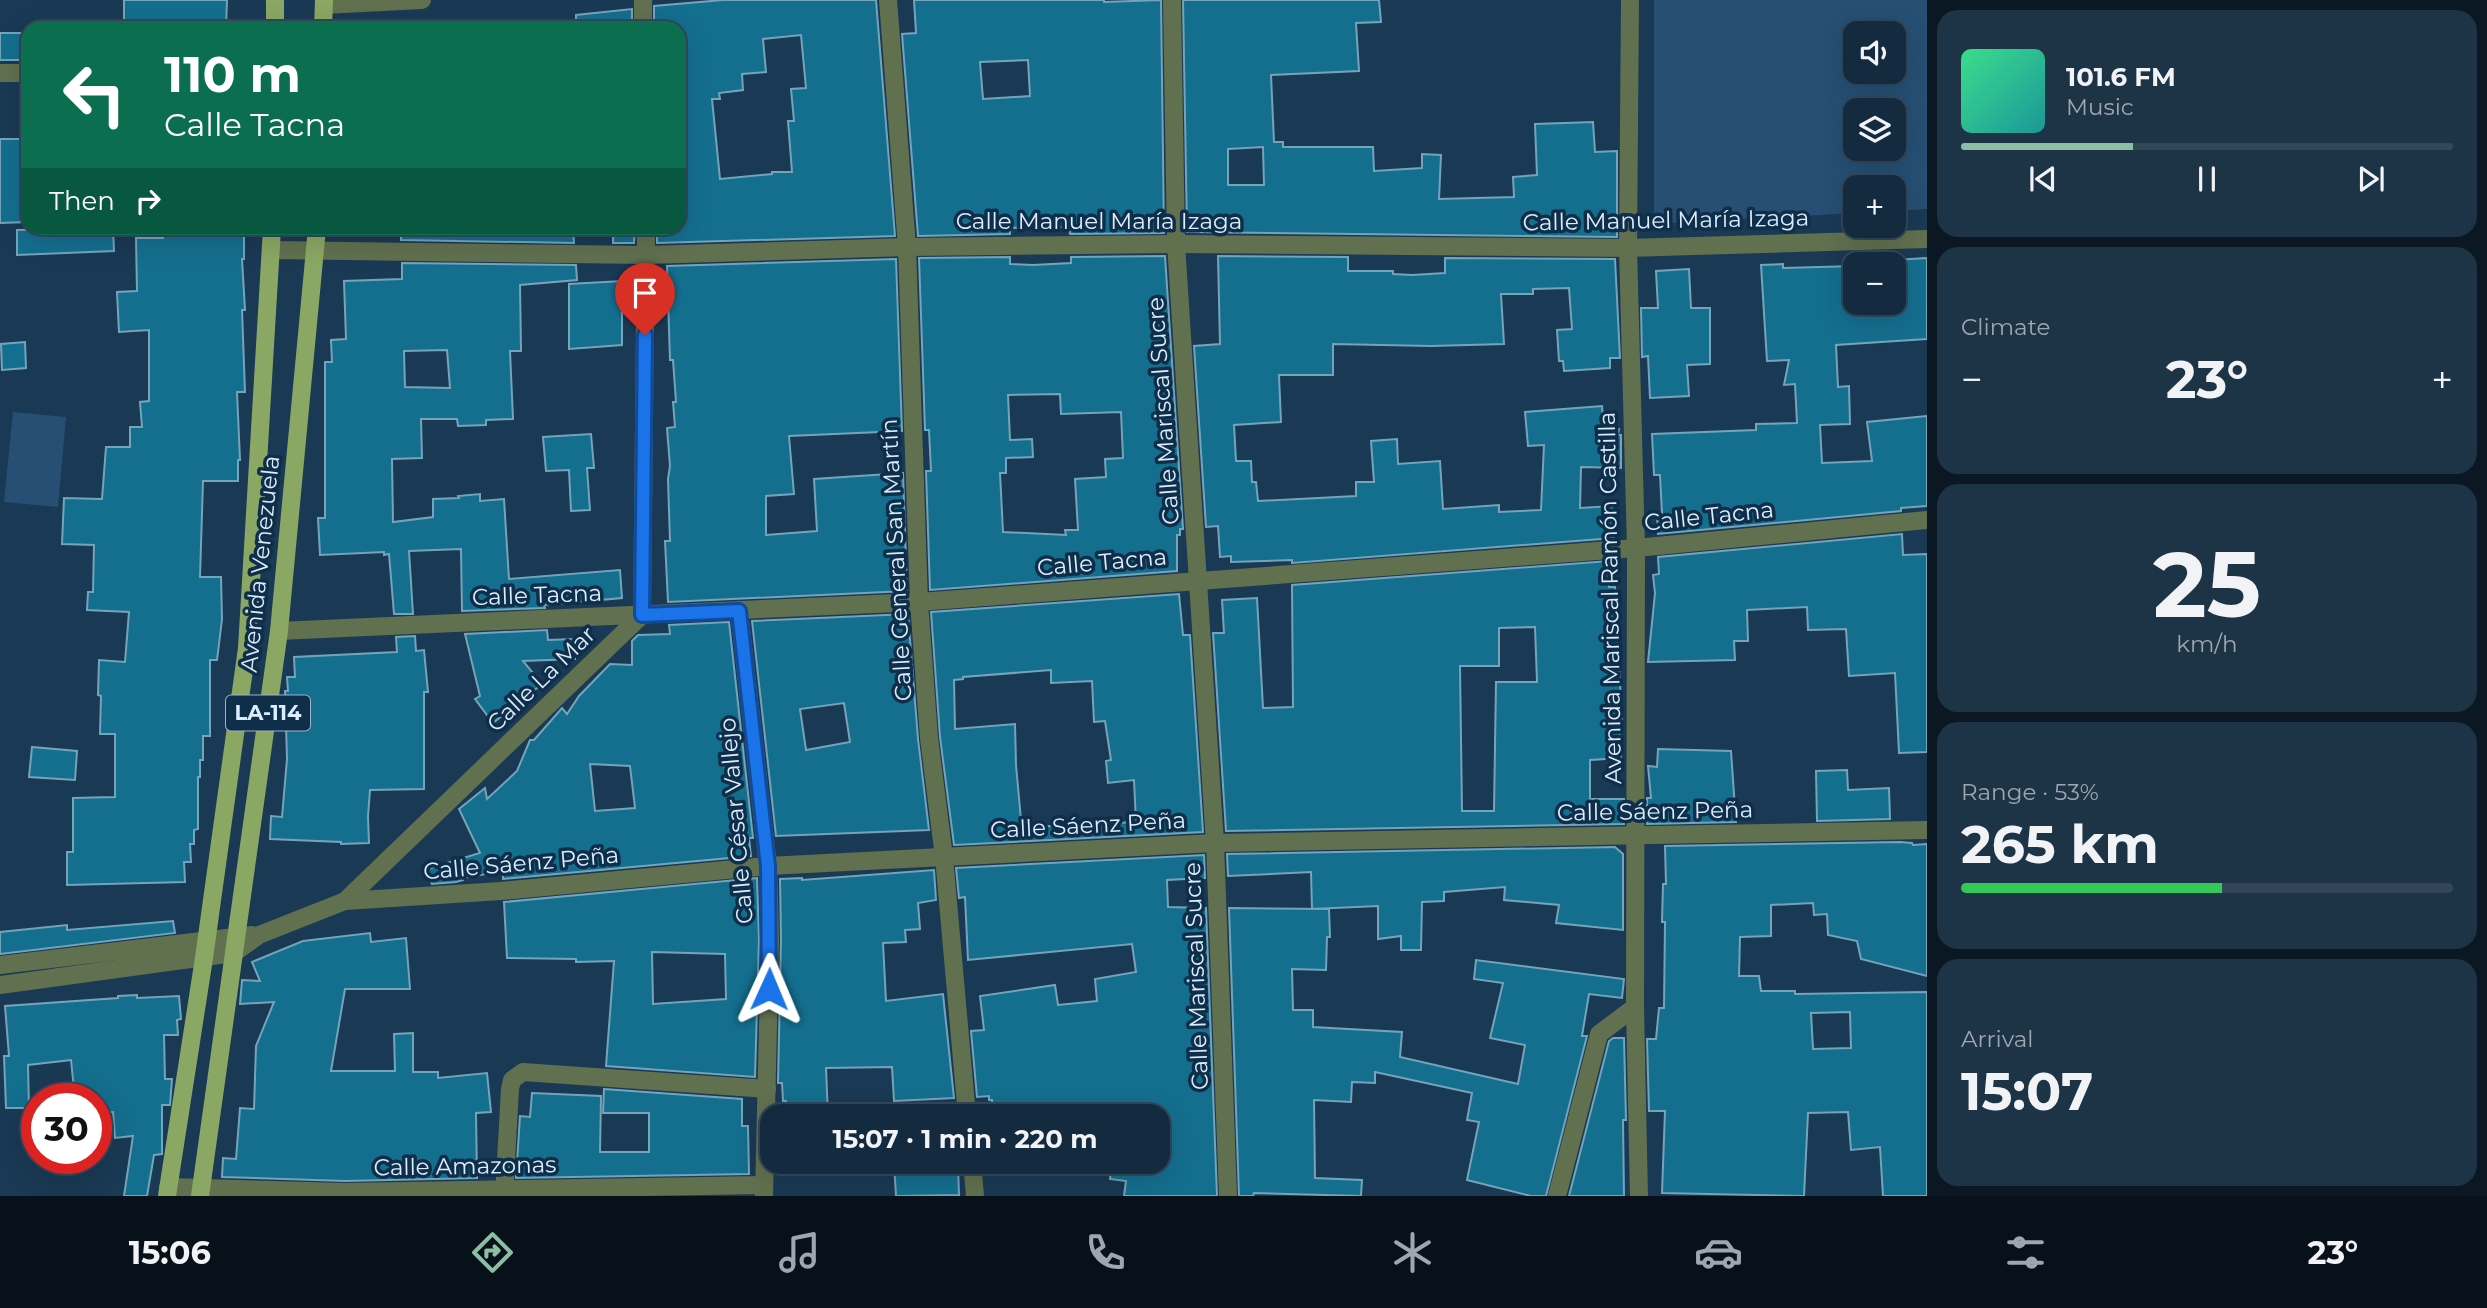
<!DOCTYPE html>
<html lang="en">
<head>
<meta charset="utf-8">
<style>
  :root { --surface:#142b3f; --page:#1d3346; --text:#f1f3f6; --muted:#9da7b0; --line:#334759; --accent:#8abfa5 }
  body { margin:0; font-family:Montserrat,sans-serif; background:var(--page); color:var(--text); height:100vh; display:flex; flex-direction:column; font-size:26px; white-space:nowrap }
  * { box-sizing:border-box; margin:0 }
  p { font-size:23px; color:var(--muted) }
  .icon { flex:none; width:38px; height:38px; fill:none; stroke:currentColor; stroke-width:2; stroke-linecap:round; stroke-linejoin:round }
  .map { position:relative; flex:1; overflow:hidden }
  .side { display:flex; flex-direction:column; gap:10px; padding:10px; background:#0b1823; width:560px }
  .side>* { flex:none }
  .guide { position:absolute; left:21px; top:21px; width:665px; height:214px; border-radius:21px; box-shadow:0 7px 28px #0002,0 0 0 2px var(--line); background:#0b6e4f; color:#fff; overflow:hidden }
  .tools { position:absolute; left:1843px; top:21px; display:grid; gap:14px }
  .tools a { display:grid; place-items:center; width:63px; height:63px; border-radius:14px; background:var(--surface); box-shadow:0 7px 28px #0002,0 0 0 2px var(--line); font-size:35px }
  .speed { position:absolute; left:21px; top:1083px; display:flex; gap:14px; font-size:35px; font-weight:700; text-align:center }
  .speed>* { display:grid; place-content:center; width:91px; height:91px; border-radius:50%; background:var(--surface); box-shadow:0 7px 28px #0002,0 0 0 2px var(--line); line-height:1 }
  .speed .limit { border:10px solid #d22; background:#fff; color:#111 }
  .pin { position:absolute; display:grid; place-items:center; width:60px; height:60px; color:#fff; margin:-72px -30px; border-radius:50% 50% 50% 0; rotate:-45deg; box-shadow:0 0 7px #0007 }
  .pin .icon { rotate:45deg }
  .me { position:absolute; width:77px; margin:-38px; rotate:1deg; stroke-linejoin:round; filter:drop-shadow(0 0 5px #0008) }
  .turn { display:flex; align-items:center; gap:24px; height:147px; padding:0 28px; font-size:32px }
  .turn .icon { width:91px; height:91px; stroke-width:2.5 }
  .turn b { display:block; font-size:49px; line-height:60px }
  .then { display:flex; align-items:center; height:66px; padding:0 28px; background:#0003; gap:14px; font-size:26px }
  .big { font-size:52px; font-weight:700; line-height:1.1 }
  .side .widget { flex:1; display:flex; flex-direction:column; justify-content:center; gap:10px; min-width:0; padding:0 24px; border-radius:21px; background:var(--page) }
  .side .dial { align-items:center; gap:0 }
  .dial b { font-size:91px; line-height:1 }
  .song { display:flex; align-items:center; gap:21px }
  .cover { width:84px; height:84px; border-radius:10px; background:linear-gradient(135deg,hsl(150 70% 55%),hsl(180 70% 35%)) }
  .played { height:7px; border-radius:4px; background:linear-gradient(90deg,var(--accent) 35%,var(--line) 35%) }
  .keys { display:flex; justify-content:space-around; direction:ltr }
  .heat { display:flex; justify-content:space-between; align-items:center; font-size:38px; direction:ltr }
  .charge { height:10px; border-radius:5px; background:linear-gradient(90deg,#34c759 53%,var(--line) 0) }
  .trip { position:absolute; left:760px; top:1104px; width:410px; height:70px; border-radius:21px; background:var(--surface); box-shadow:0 7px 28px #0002,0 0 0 2px var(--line); font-weight:700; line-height:70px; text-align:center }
  .menu { display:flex; height:112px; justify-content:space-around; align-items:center; background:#081119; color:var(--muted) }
  .menu .icon { width:49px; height:49px }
  .menu .on { color:var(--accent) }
  .menu b { font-size:32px; color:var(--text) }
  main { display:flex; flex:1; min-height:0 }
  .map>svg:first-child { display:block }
</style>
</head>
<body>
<main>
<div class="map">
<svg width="1927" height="1196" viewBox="0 0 1927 1196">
  <rect width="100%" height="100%" fill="#1a3954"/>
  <!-- green -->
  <g fill="#264f73" fill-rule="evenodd">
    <path d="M1654 0H1927V209L1894 211V187H1855V213L1654 224ZM1855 33H1894V72H1855ZM1855 110H1894V149H1855Z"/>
    <polygon points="13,412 66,417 58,507 4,502"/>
  </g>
  <!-- building -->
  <g fill="#146e8e" stroke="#74a4ba" stroke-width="2" fill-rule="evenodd">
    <polygon points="124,0 227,0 226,28 124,28"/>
    <path d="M723 0H876L895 236 657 243V228H679V28H654V6ZM801 35 806 88 791 89 794 121H788L792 172H772V174L720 179 712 99H720L719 93 743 90 742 74 766 72 763 39Z"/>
    <path d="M914 0H1104V2L1161 0 1164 233 1070 234 1069 227 1010 228V234L918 236 902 34 916 33ZM1028 60 1030 96 983 99 980 62Z"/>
    <path d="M1183 0H1379L1381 22 1356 23 1359 71 1271 75 1274 142H1283V147H1373L1374 171 1422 168V154L1441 155 1439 199 1514 197 1513 177 1537 175 1535 124 1593 122 1595 152 1617 151V237L1187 232ZM1263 147 1264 185H1228V149Z"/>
    <polygon points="632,9 632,28 576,28 576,15"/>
    <rect x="0" y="33" width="28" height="27"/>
    <polygon points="0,139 28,139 28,222 0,223"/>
    <polygon points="113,228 114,251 17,255 17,230"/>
    <polygon points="163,228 244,228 244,259 242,259 245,310 242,310 245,392 237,392 240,460 238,460 238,481 203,481 200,577 221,577 222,619 217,660 210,660 210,736 203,736 203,760 200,760 200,777 198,777 198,829 194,830 194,844 190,844 191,862 184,862 185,882 67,885 67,852 73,852 73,798 115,797 115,734 100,734 101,696 98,695 99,660 125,662 129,612 87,610 88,592 93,592 94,545 62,544 64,498 102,499 106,447 130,447 130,427 142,427 140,402 149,401 149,330 119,332 117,292 137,291 136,238 163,238"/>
    <polygon points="401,228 573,228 574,243 401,240"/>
    <polygon points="613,228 635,228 634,243 613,243"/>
    <path d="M1165 256 1183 529H1180V535H1177V571L930 590 926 471H931L929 430H925L919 258 1010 257V264L1033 265 1071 263V257ZM1060 394 1061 414 1121 412 1123 458 1105 459 1106 477 1075 479 1078 530H1065L1066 535 1003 532 1000 473H1006V458L1033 457 1032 439 1010 440 1008 395Z"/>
    <polygon points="1218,256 1348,257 1348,271 1393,271 1393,274 1412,275 1445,273 1445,258 1615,259 1620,358 1610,358 1610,368 1564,371 1563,361 1559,361 1557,330 1572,329 1569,288 1533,289 1533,294 1501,294 1504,344 1431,346 1333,344 1333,375 1279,375 1281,422 1234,425 1236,461 1251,461 1252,482 1256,482 1258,501 1356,496 1356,482 1374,482 1371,441 1397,439 1398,464 1440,461 1443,509 1499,505 1499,512 1541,510 1544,445 1528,446 1525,412 1602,406 1604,429 1619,429 1618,435 1621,435 1621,468 1581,467 1580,508 1612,506 1614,538 1292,563 1292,560 1231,562 1231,556 1220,557 1218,526 1206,527 1194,346 1220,344"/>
    <polygon points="1927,258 1927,339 1836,345 1838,387 1849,386 1850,424 1820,425 1822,463 1872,461 1867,422 1927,416 1927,506 1901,508 1901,511 1658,534 1657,514 1662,514 1660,475 1654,475 1652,434 1756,430 1756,424 1797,423 1795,384 1784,385 1789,360 1767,361 1761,265 1783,264 1783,268 1855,266 1855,303 1894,303 1894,260"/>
    <polygon points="896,259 902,431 789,436 794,494 766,496 766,535 817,531 814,479 903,473 907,591 668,602 665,541 670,541 668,479 670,466 667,428 675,427 673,402 676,402 673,360 670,360 667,266"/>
    <path d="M402 263 576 265 577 280 520 285 521 351H510L513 419 486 420V425L458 426 457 419H421L422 458 392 459 393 522 433 517V499L459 498 458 496 480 494V501L504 499 509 579 620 570 622 598 544 605 545 608 462 611 461 549 409 551 413 614H394L389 554 384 555V552L320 555 318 518H325V362H332L331 340 346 339 344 281 402 279ZM447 350 450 388 405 387 404 351Z"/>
    <polygon points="1689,269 1691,308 1710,308 1710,364 1687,365 1689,396 1650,398 1648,356 1642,357 1641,308 1658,308 1656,271"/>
    <polygon points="622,281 622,345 569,349 569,284"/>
    <polygon points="25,342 26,368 2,370 1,344"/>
    <polygon points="591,434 594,468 587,468 590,510 571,511 569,470 546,471 543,437"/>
    <polygon points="1902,534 1903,555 1927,554 1927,752 1899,753 1895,673 1849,676 1846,629 1808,630 1807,607 1747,610 1748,641 1734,641 1735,660 1648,662 1655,593 1653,575 1659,574 1658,557"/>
    <path d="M1609 561V587H1615L1622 722H1619L1621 758 1590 760V799H1624V824L1226 831 1213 633H1224L1222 600 1257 598 1263 708 1293 707 1292 585ZM1535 627 1537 682H1496L1494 811H1462L1460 666H1499V628Z"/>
    <path d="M1179 594 1183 635H1190L1203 832 954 845 940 737 931 612ZM1051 670V683L1092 681 1094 722 1105 721 1111 760 1106 761 1108 783 1134 780 1136 822 1030 827 1029 819 1021 820 1016 765 1015 724 955 729 954 680 963 679V677Z"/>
    <path d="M908 614 918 739 929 830 776 836 752 621ZM844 703 850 742 806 750 800 709Z"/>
    <path d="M729 622 753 838H749L751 856 503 879V871L463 878V880L456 882 432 884 427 869 480 853 459 809 485 788 487 799 517 771 530 740H534L562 708 567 714 579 696 610 664 632 665V641L638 635 670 634 669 625ZM590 764 630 766 635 808 595 811Z"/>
    <polygon points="547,630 548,640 574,639 575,659 523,661 542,684 493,723 475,699 480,696 465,634"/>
    <polygon points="415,636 416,651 424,650 428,692 424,692 424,789 370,790 368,816 369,843 341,844 341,842 270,839 271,816 282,817 287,759 285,691 288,691 287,677 295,677 294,657 397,652 396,637"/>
    <polygon points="32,747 77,751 75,780 29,777"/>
    <polygon points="1658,749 1731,751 1736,822 1647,824 1647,798 1651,798 1648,766 1657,767"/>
    <polygon points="1847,770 1848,790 1889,788 1890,819 1817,821 1816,771"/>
    <path d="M1900 842 1912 843 1913 845 1927 844V976L1861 959 1857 941 1828 935 1827 914 1814 915 1813 903 1771 905V936L1740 937 1739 976H1759L1761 991H1795V994L1927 992V1196H1883L1880 1147 1851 1150 1848 1112 1808 1113 1804 1196 1662 1193 1665 1111H1649L1647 1039H1656L1659 1008H1664L1665 922H1662L1663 884H1666L1665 846ZM1850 1012 1851 1048 1813 1049 1811 1013Z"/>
    <polygon points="1615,847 1623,854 1623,930 1556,923 1559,905 1504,900 1505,887 1444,892 1444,901 1422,902 1421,950 1401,950 1401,936 1378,939 1378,906 1312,909 1311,872 1228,876 1227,854"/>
    <polygon points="1204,855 1205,878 1167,880 1168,907 1206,908 1217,1196 1124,1196 1126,1181 1110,1179 1112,1162 1157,1162 1157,1107 1072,1109 1072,1116 992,1116 992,1100 989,1100 989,1096 977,1097 971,1031 984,1030 980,996 1055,985 1058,1005 1097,1001 1095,979 1136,972 1132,944 968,960 965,897 959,898 956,868"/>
    <polygon points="934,870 936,900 918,903 920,929 905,930 906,942 883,943 886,1001 943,994 954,1098 894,1101 892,1067 826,1068 828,1116 787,1116 786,1101 783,1101 782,1083 778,1083 781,939 780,879 802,878 802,880"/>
    <path d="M757 878 759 939 755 1077 606 1066 614 961 576 962V959L507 958 504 902ZM652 952 725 954 726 999 653 1004Z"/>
    <polygon points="1229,908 1329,909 1330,937 1327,937 1326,970 1292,969 1293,1010 1313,1010 1313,1027 1402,1032 1400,1057 1518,1084 1525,1045 1490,1038 1503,983 1474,979 1476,960 1624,979 1622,998 1589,994 1582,1036 1587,1036 1546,1196 1531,1196 1467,1180 1479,1122 1467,1120 1472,1093 1375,1072 1375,1083 1352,1082 1351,1102 1314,1100 1315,1178 1362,1180 1361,1196 1254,1193 1253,1196 1239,1196"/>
    <polygon points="173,921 175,933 0,954 0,932 67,925 67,930"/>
    <polygon points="370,933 371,942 406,938 410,989 345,989 331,1071 395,1071 394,1034 413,1033 413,1072 438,1072 438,1078 487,1073 491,1112 476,1113 477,1178 345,1181 222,1177 223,1158 236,1159 240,1108 254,1109 256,1046 274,1002 240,1004 242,980 260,981 252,962 303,941"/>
    <polygon points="137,995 137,998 179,996 181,1019 177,1020 178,1035 164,1035 165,1079 172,1079 170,1105 162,1105 162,1154 154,1155 147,1196 124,1196 133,1136 115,1138 113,1112 96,1114 96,1099 75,1099 71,1060 28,1065 29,1108 6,1108 4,1056 9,1056 5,1006 118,998 118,996"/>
    <polygon points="1613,1038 1624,1038 1626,1120 1623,1120 1624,1196 1569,1196 1609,1041"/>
    <polygon points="604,1089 742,1099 742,1126 748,1126 749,1174 516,1178 520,1116 530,1117 532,1093 601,1096 600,1152 649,1152 649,1113 603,1113"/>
    <polygon points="946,1162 958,1167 959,1195 896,1196 894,1163"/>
  </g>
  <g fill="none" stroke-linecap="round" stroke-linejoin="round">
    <!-- minor -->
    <g stroke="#61704f" stroke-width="18">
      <polyline points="643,0 643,28"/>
      <polyline points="888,0 907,247 919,602 929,738 944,857 967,1116"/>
      <polyline points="1172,0 1176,244 1215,843 1228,1196"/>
      <polyline points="1630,0 1628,248 1636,548 1635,1007 1639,1196"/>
      <polyline points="324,5 422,0"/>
      <polyline points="0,73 28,73"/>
      <polyline points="272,250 646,255 907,247 1176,244 1628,248 1927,239"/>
      <polyline points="739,611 768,866 770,939 764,1196"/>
      <polyline points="279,631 919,602 1636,548 1927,520"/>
      <polyline points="345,901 642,615 646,228"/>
      <polyline points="0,965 252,935"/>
      <polyline points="0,985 234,953 259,935 345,901 501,891 768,866 1215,843 1927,830"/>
      <polyline points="972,1162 975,1196"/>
      <polyline points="168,1187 345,1192 763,1185"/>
      <polyline points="504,1196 510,1089 512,1080 523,1072 767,1089"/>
      <polyline points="1557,1196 1599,1034 1635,1007"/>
    </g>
    <!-- major -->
    <g stroke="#8aa764" stroke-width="18">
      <polyline points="275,28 275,0"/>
      <polyline points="323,28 324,0"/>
      <polyline points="167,1196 204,958 247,648 272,228"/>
      <polyline points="200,1196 279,631 317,228"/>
    </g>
  </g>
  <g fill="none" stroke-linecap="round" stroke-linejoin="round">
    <!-- route casing -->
    <g stroke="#114b97" stroke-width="18">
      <polyline id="route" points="645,335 642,615 739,611 768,866 769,989"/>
    </g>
    <!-- route -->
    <use href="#route" stroke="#1a73e8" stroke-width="12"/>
  </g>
  <g text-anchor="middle" stroke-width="7" stroke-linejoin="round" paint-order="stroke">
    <!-- shield labels -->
    <rect fill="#0f2e49" stroke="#9db3c7" stroke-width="2" x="226" y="695.5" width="84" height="35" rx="5"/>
    <g font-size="21" font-weight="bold" fill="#daecfd">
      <text x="268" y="720">LA-114</text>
    </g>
    <!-- street labels -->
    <g font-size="23" fill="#daecfd" stroke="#0f2e49">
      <text transform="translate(1666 220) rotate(-1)" y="8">Calle Manuel María Izaga</text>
      <text x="1099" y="229">Calle Manuel María Izaga</text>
      <text transform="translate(1163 411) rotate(-94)" y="8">Calle Mariscal Sucre</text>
      <text transform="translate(1709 516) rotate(-6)" y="8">Calle Tacna</text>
      <text transform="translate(896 560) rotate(-93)" y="8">Calle General San Martín</text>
      <text transform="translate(1102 562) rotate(-5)" y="8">Calle Tacna</text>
      <text transform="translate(260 564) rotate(-84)" y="8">Avenida Venezuela</text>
      <text transform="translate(537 595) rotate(-2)" y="8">Calle Tacna</text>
      <text transform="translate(1610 598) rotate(-91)" y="8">Avenida Mariscal Ramón Castilla</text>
      <text transform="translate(541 679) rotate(-44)" y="8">Calle La Mar</text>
      <text transform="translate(1655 811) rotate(-1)" y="8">Calle Sáenz Peña</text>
      <text transform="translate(736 821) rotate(-95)" y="8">Calle César Vallejo</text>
      <text transform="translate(1088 825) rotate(-3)" y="8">Calle Sáenz Peña</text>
      <text transform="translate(521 863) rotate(-5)" y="8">Calle Sáenz Peña</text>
      <text transform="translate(1196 976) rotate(-92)" y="8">Calle Mariscal Sucre</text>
      <text transform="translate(465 1166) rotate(-1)" y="8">Calle Amazonas</text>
    </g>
  </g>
</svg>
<div class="tools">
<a><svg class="icon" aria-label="sound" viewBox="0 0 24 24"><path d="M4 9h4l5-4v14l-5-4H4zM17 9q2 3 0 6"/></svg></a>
<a><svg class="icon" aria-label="layers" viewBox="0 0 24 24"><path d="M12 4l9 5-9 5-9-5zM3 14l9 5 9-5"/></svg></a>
<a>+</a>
<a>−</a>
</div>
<div class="speed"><div class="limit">30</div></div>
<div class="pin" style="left:645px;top:335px;background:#d93025"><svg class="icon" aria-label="arrive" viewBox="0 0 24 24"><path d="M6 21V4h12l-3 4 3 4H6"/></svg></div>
<svg class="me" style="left:769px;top:989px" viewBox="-20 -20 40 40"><path d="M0-17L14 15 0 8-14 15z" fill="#1a73e8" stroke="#fff" stroke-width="4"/></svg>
<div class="trip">15:07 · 1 min · 220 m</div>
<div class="guide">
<div class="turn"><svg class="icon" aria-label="left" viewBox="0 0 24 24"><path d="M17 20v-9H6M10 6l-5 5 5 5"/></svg><div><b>110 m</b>Calle Tacna</div></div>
<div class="then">Then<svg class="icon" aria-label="right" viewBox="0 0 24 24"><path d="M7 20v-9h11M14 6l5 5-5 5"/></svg></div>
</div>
</div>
<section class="side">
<div class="widget">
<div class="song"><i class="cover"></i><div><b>101.6 FM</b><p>Music</p></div></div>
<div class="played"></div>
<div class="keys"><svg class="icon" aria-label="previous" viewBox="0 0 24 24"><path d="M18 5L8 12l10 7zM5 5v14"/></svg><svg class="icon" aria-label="pause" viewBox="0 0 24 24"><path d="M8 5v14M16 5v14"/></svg><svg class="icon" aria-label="next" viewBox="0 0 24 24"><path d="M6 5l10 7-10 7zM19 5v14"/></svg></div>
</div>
<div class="widget"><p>Climate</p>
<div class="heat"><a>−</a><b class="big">23°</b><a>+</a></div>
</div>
<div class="widget dial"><b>25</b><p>km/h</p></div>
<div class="widget"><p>Range · 53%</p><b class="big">265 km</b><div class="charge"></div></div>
<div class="widget"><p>Arrival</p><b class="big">15:07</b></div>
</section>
</main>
<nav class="menu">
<b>15:06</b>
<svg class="icon on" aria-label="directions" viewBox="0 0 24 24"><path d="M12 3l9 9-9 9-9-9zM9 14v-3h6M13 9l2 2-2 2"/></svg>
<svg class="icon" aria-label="music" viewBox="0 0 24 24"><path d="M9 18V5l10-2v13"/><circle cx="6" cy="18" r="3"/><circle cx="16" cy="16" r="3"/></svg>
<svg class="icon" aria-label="phone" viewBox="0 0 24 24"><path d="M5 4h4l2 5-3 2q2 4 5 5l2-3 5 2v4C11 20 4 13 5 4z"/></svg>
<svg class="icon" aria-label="climate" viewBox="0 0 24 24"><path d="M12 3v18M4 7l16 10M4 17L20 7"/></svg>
<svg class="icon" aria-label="car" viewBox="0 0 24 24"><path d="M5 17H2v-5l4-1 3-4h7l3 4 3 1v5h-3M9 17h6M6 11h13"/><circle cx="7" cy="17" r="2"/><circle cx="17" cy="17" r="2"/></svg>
<svg class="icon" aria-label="filters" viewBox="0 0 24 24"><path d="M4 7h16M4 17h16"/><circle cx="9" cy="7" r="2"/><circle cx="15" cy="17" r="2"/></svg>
<b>23°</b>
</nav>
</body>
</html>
